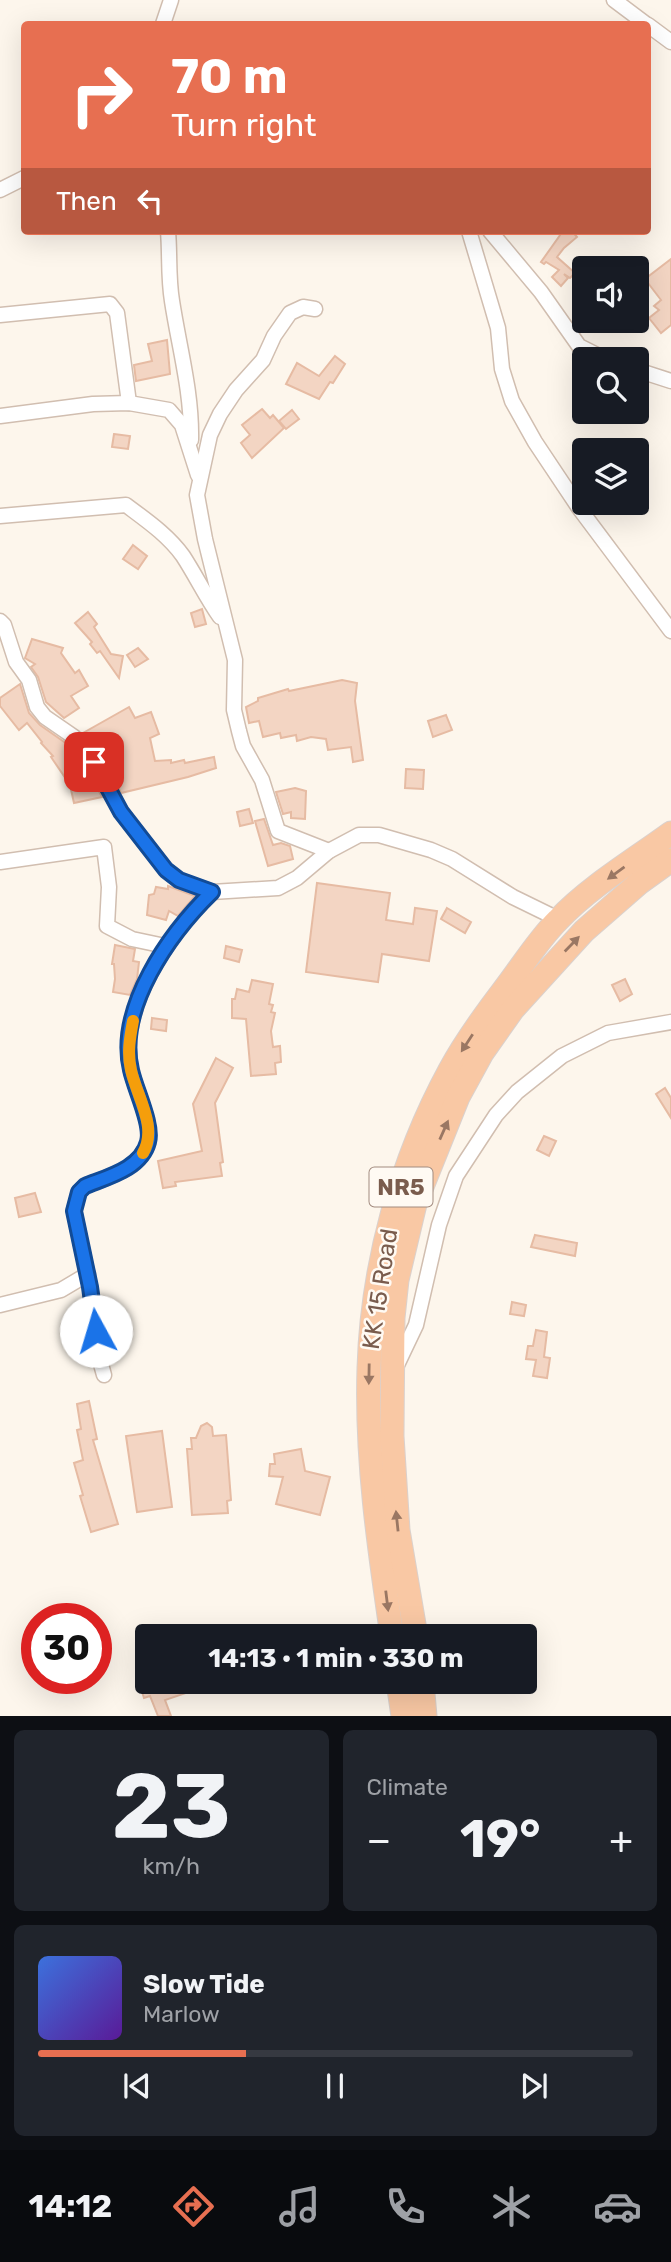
<!DOCTYPE html>
<html lang="en">
<head>
<meta charset="utf-8">
<style>
  :root { --surface:#171b24; --page:#20242c; --text:#f1f3f6; --muted:#9ea1a6; --line:#363941; --accent:#e76f51 }
  body { margin:0; font-family:Rubik,sans-serif; background:var(--page); color:var(--text); height:100vh; display:flex; flex-direction:column; font-size:26px; white-space:nowrap }
  * { box-sizing:border-box; margin:0 }
  p { font-size:23px; color:var(--muted) }
  .icon { flex:none; width:38px; height:38px; fill:none; stroke:currentColor; stroke-width:2; stroke-linecap:round; stroke-linejoin:round }
  .map { position:relative; height:1716px; overflow:hidden }
  .details { display:flex; flex-direction:column; gap:14px; padding:14px; background:#0d0f14; flex:1 }
  .details>* { flex:none }
  .banner { position:absolute; left:21px; top:21px; width:630px; height:214px; border-radius:7px; box-shadow:0 7px 28px #0002; background:#e76f51; color:#fff; overflow:hidden }
  .tools { position:absolute; left:572px; top:256px; display:grid; gap:14px }
  .tools a { display:grid; place-items:center; width:77px; height:77px; border-radius:7px; background:var(--surface); box-shadow:0 7px 28px #0002; font-size:35px }
  .speed { position:absolute; left:21px; top:1603px; display:flex; gap:14px; font-size:35px; font-weight:700; text-align:center }
  .speed>* { display:grid; place-content:center; width:91px; height:91px; border-radius:50%; background:var(--surface); box-shadow:0 7px 28px #0002; line-height:1 }
  .speed .limit { border:10px solid #d22; background:#fff; color:#111 }
  .pin { position:absolute; display:grid; place-items:center; width:60px; height:60px; color:#fff; margin:-30px; border-radius:14px; box-shadow:0 4px 10px #0006 }
  .me { position:absolute; width:77px; margin:-38px; rotate:354deg; stroke-linejoin:round; filter:drop-shadow(0 0 5px #0008) }
  .turn { display:flex; align-items:center; gap:24px; height:147px; padding:0 35px; font-size:32px }
  .turn .icon { width:91px; height:91px; stroke-width:2.5 }
  .turn b { display:block; font-size:49px; line-height:60px }
  .then { display:flex; align-items:center; height:66px; padding:0 35px; background:#0003; gap:14px; font-size:26px }
  .big { font-size:52px; font-weight:700; line-height:1.1 }
  .details .tile { flex:1; display:flex; flex-direction:column; justify-content:center; gap:10px; min-width:0; padding:0 24px; border-radius:10px; background:var(--page) }
  .details .dial { align-items:center; gap:0 }
  .dial b { font-size:91px; line-height:1 }
  .song { display:flex; align-items:center; gap:21px }
  .cover { width:84px; height:84px; border-radius:10px; background:linear-gradient(135deg,hsl(220 70% 55%),hsl(270 70% 35%)) }
  .played { height:7px; border-radius:4px; background:linear-gradient(90deg,var(--accent) 35%,var(--line) 35%) }
  .keys { display:flex; justify-content:space-around; direction:ltr }
  .heat { display:flex; justify-content:space-between; align-items:center; font-size:38px; direction:ltr }
  .details .tiles { flex:1; display:grid; gap:14px; grid-template-columns:1fr 1fr }
  .tile:last-child { grid-column:span 2 }
  .trip { position:absolute; left:135px; top:1624px; width:402px; height:70px; border-radius:7px; background:var(--surface); box-shadow:0 7px 28px #0002; font-weight:700; line-height:70px; text-align:center }
  .tab-bar { display:flex; height:112px; justify-content:space-around; align-items:center; background:#090b0e; color:var(--muted) }
  .tab-bar .icon { width:49px; height:49px }
  .tab-bar .on { color:var(--accent) }
  .tab-bar b { font-size:32px; color:var(--text) }
  .map>svg:first-child { display:block }
</style>
</head>
<body>
<div class="map">
<svg width="671" height="1716" viewBox="0 0 671 1716">
  <rect width="100%" height="100%" fill="#fdf6ec"/>
  <!-- building -->
  <g fill="#f3d5c3" stroke="#e6bba3" stroke-width="2">
    <polygon points="563,231 572,231 577,237 564,248 557,257 575,273 570,278 564,274 568,278 561,286 552,277 559,270 546,262 544,264 541,262"/>
    <polygon points="671,259 671,325 661,333 649,318 659,310 654,306 661,300 645,279"/>
    <polygon points="167,340 170,374 136,381 134,365 152,361 148,344"/>
    <polygon points="335,356 345,364 333,383 330,382 319,399 286,384 297,363 319,376"/>
    <polygon points="262,409 270,418 273,415 284,428 252,458 241,443 250,435 242,425"/>
    <polygon points="292,410 299,419 286,429 279,421"/>
    <polygon points="114,434 130,436 128,449 112,447"/>
    <polygon points="133,545 147,556 138,569 123,559"/>
    <polygon points="202,609 206,624 195,627 191,613"/>
    <polygon points="88,612 97,624 94,627 111,654 123,656 119,678 100,651 97,653 90,644 92,642 75,623"/>
    <polygon points="32,639 63,648 61,653 75,673 79,670 88,686 71,696 79,708 64,718 46,702 38,677 31,667 35,664 25,658"/>
    <polygon points="138,648 148,659 135,667 127,655"/>
    <polygon points="342,680 357,683 355,701 363,760 353,762 351,747 328,750 326,739 311,737 297,741 296,735 281,738 280,733 263,737 259,721 249,723 246,707 258,701 258,698 288,689 289,691"/>
    <polygon points="20,684 29,713 40,725 67,744 86,767 102,797 74,803 70,785 51,757 53,756 41,743 42,742 27,723 19,730 0,706 0,698"/>
    <polygon points="129,707 135,718 151,712 159,734 150,738 155,761 171,760 171,763 184,760 185,763 214,757 216,768 188,777 121,793 102,757 83,733"/>
    <polygon points="446,715 452,730 433,737 428,721"/>
    <polygon points="406,769 424,770 423,789 405,788"/>
    <polygon points="295,788 306,791 305,819 291,818 291,812 283,814 276,792"/>
    <polygon points="249,809 253,823 240,826 237,812"/>
    <polygon points="264,819 273,845 281,843 290,846 293,859 268,866 255,821"/>
    <polygon points="317,883 390,893 386,920 413,924 415,908 437,911 429,961 382,954 378,982 306,972"/>
    <polygon points="168,886 195,896 178,916 169,911 166,920 147,915 149,895 154,894 156,887 168,889"/>
    <polygon points="447,908 471,922 465,933 441,919"/>
    <polygon points="115,945 135,949 133,961 139,962 137,979 130,995 113,992 115,979 114,964 112,964"/>
    <polygon points="226,946 242,950 239,962 224,958"/>
    <polygon points="625,979 632,994 620,1001 612,985"/>
    <polygon points="252,980 273,984 269,1004 273,1005 271,1012 275,1013 271,1031 273,1047 280,1046 281,1062 275,1063 276,1074 251,1076 246,1019 232,1018 232,999 235,999 237,989 249,992"/>
    <polygon points="152,1018 167,1020 166,1031 151,1029"/>
    <polygon points="216,1058 233,1068 215,1103 223,1162 220,1163 222,1176 175,1182 176,1186 163,1188 158,1161 202,1151 193,1104"/>
    <polygon points="665,1088 671,1098 671,1118 656,1094"/>
    <polygon points="544,1136 556,1141 549,1156 537,1150"/>
    <polygon points="35,1193 41,1212 19,1217 15,1198"/>
    <polygon points="535,1235 577,1243 575,1256 531,1247"/>
    <polygon points="512,1302 526,1305 524,1316 510,1314"/>
    <polygon points="536,1330 547,1332 544,1357 550,1358 547,1378 533,1376 536,1360 526,1359 528,1346 533,1346"/>
    <polygon points="89,1401 97,1439 93,1440 118,1524 91,1532 80,1496 83,1495 74,1463 83,1460 77,1430 81,1429 77,1404"/>
    <polygon points="207,1423 212,1427 213,1436 226,1435 231,1500 227,1501 228,1513 192,1515 187,1449 192,1449 191,1438 196,1438 201,1426"/>
    <polygon points="162,1431 172,1507 137,1512 126,1436"/>
    <polygon points="301,1449 305,1471 330,1477 320,1515 276,1504 283,1477 269,1476 270,1464 275,1464 274,1454"/>
    <polygon points="139,1682 182,1682 186,1693 165,1700 171,1716 158,1716 150,1696 144,1698"/>
  </g>
  <g fill="none" stroke-linecap="round" stroke-linejoin="round">
    <!-- minor casing -->
    <g stroke="#d1beb0" stroke-width="17">
      <g id="minor">
        <polyline points="614,0 646,24"/>
        <polyline points="163,24 171,0"/>
        <polyline points="648,25 671,42"/>
        <polyline points="0,190 24,178"/>
        <path d="M168 231C170 254 168 277 172 301 179 347 192 392 191 440"/>
        <polyline points="469,231 498,328 502,369 512,401 535,442 579,508 671,631"/>
        <polyline points="490,231 541,292 579,346 605,359"/>
        <polyline points="315,309 303,307 290,313 274,336 263,360 236,390 220,414 210,435 197,495 205,539 235,660 234,710 239,731 243,746 262,780 278,831 329,851"/>
        <polyline points="0,315 110,304 117,313 129,403"/>
        <polyline points="637,370 671,381"/>
        <polyline points="0,416 93,404 129,403 169,410 182,425 198,475"/>
        <path d="M0 516 126 505C146 520 168 535 183 556 196 576 206 597 220 617"/>
        <polyline points="0,621 4,625 16,662 29,680 37,707 45,717 74,737 94,762 121,812 166,870 179,880 212,892"/>
        <polyline points="0,862 104,847 109,887 107,926 132,939 165,946"/>
        <polyline points="0,1305 61,1290 88,1274"/>
        <polyline points="396,1367 416,1325 439,1225 456,1176 496,1115 517,1092 562,1056 608,1033 671,1022"/>
        <path d="M104 1375 99 1357 90 1287 74 1211 79 1192 85 1186C107 1177 141 1169 148 1142 153 1125 135 1089 131 1070 117 1008 170 933 212 892L278 888 297 878 329 851 359 835H379L431 850 452 859 513 897 558 919"/>
      </g>
    </g>
    <!-- trunk casing -->
    <g stroke="#dad1cd" stroke-width="25">
      <g id="trunk">
        <path d="M392 1636C379 1548 366 1458 369 1368 372 1265 401 1160 450 1070 465 1042 484 1016 503 991 521 968 537 941 558 920 589 887 634 860 671 833"/>
        <polyline points="416,1636 398,1530 392,1436 393,1318 397,1280 415,1204 458,1097 482,1053 513,1009 584,931 639,883 671,860"/>
        <polyline points="398,1682 403,1716"/>
        <polyline points="422,1682 425,1716"/>
      </g>
    </g>
    <!-- minor -->
    <use href="#minor" stroke="#fff" stroke-width="14"/>
    <!-- trunk -->
    <use href="#trunk" stroke="#f9c8a4" stroke-width="23"/>
  </g>
  <!-- one-way arrows -->
  <defs><path id="oneway-solid" d="M-6-.8H1V-3.2L6.5 0L1 3.2V.8H-6Z" transform="scale(1.75)"/></defs>
  <g fill="#9a7763">
    <use href="#oneway-solid" transform="translate(616 873) rotate(144)"/>
    <use href="#oneway-solid" transform="translate(572 944) rotate(-46)"/>
    <use href="#oneway-solid" transform="translate(467 1043) rotate(123)"/>
    <use href="#oneway-solid" transform="translate(444 1130) rotate(-66)"/>
    <use href="#oneway-solid" transform="translate(369 1374) rotate(91)"/>
    <use href="#oneway-solid" transform="translate(397 1521) rotate(-96)"/>
    <use href="#oneway-solid" transform="translate(387 1601) rotate(83)"/>
  </g>
  <g fill="none" stroke-linecap="round" stroke-linejoin="round">
    <!-- route casing -->
    <g stroke="#114b97" stroke-width="18">
      <path id="route" d="M94 762 121 812 166 870 179 880 212 892C170 933 116 1008 131 1070 135 1089 153 1125 148 1142 141 1169 107 1177 85 1186L79 1192 74 1211 90 1287 96 1331"/>
    </g>
    <!-- route -->
    <use href="#route" stroke="#1a73e8" stroke-width="12"/>
    <!-- slow -->
    <path stroke="#f59e0b" stroke-width="12" d="M133 1021C130 1037 127 1053 131 1070 137 1097 158 1127 143 1153"/>
  </g>
  <g text-anchor="middle" stroke-width="5" stroke-linejoin="round" paint-order="stroke">
    <!-- shield labels -->
    <rect fill="#fffaf3" stroke="#a28b7f" stroke-width="2" x="369.5" y="1167.5" width="63" height="39" rx="5"/>
    <g font-size="23" font-weight="bold" fill="#7a5c4d">
      <text x="401" y="1195">NR5</text>
    </g>
    <!-- street labels -->
    <g font-size="24" fill="#7a5c4d" stroke="#fffaf3">
      <text transform="translate(380 1289) rotate(-81)" y="8">KK 15 Road</text>
    </g>
  </g>
</svg>
<div class="tools">
<a><svg class="icon" aria-label="sound" viewBox="0 0 24 24"><path d="M4 9h4l5-4v14l-5-4H4zM17 9q2 3 0 6"/></svg></a>
<a><svg class="icon" aria-label="search" viewBox="0 0 24 24"><circle cx="10" cy="10" r="6"/><path d="M15 15l6 6"/></svg></a>
<a><svg class="icon" aria-label="layers" viewBox="0 0 24 24"><path d="M12 4l9 5-9 5-9-5zM3 14l9 5 9-5"/></svg></a>
</div>
<div class="speed"><div class="limit">30</div></div>
<div class="pin" style="left:94px;top:762px;background:#d93025"><svg class="icon" aria-label="arrive" viewBox="0 0 24 24"><path d="M6 21V4h12l-3 4 3 4H6"/></svg></div>
<svg class="me" style="left:96px;top:1331px" viewBox="-20 -20 40 40"><circle r="19" fill="#fff"/><path d="M0-13L10 11 0 6-10 11z" fill="#1a73e8"/></svg>
<div class="trip">14:13 · 1 min · 330 m</div>
<div class="banner">
<div class="turn"><svg class="icon" aria-label="right" viewBox="0 0 24 24"><path d="M7 20v-9h11M14 6l5 5-5 5"/></svg><div><b>70 m</b>Turn right</div></div>
<div class="then">Then<svg class="icon" aria-label="left" viewBox="0 0 24 24"><path d="M17 20v-9H6M10 6l-5 5 5 5"/></svg></div>
</div>
</div>
<section class="details">
<div class="tiles">
<div class="tile dial"><b>23</b><p>km/h</p></div>
<div class="tile"><p>Climate</p>
<div class="heat"><a>−</a><b class="big">19°</b><a>+</a></div>
</div>
<div class="tile">
<div class="song"><i class="cover"></i><div><b>Slow Tide</b><p>Marlow</p></div></div>
<div class="played"></div>
<div class="keys"><svg class="icon" aria-label="previous" viewBox="0 0 24 24"><path d="M18 5L8 12l10 7zM5 5v14"/></svg><svg class="icon" aria-label="pause" viewBox="0 0 24 24"><path d="M8 5v14M16 5v14"/></svg><svg class="icon" aria-label="next" viewBox="0 0 24 24"><path d="M6 5l10 7-10 7zM19 5v14"/></svg></div>
</div>
</div>
</section>
<nav class="tab-bar">
<b>14:12</b>
<svg class="icon on" aria-label="directions" viewBox="0 0 24 24"><path d="M12 3l9 9-9 9-9-9zM9 14v-3h6M13 9l2 2-2 2"/></svg>
<svg class="icon" aria-label="music" viewBox="0 0 24 24"><path d="M9 18V5l10-2v13"/><circle cx="6" cy="18" r="3"/><circle cx="16" cy="16" r="3"/></svg>
<svg class="icon" aria-label="phone" viewBox="0 0 24 24"><path d="M5 4h4l2 5-3 2q2 4 5 5l2-3 5 2v4C11 20 4 13 5 4z"/></svg>
<svg class="icon" aria-label="climate" viewBox="0 0 24 24"><path d="M12 3v18M4 7l16 10M4 17L20 7"/></svg>
<svg class="icon" aria-label="car" viewBox="0 0 24 24"><path d="M5 17H2v-5l4-1 3-4h7l3 4 3 1v5h-3M9 17h6M6 11h13"/><circle cx="7" cy="17" r="2"/><circle cx="17" cy="17" r="2"/></svg>
</nav>
</body>
</html>
